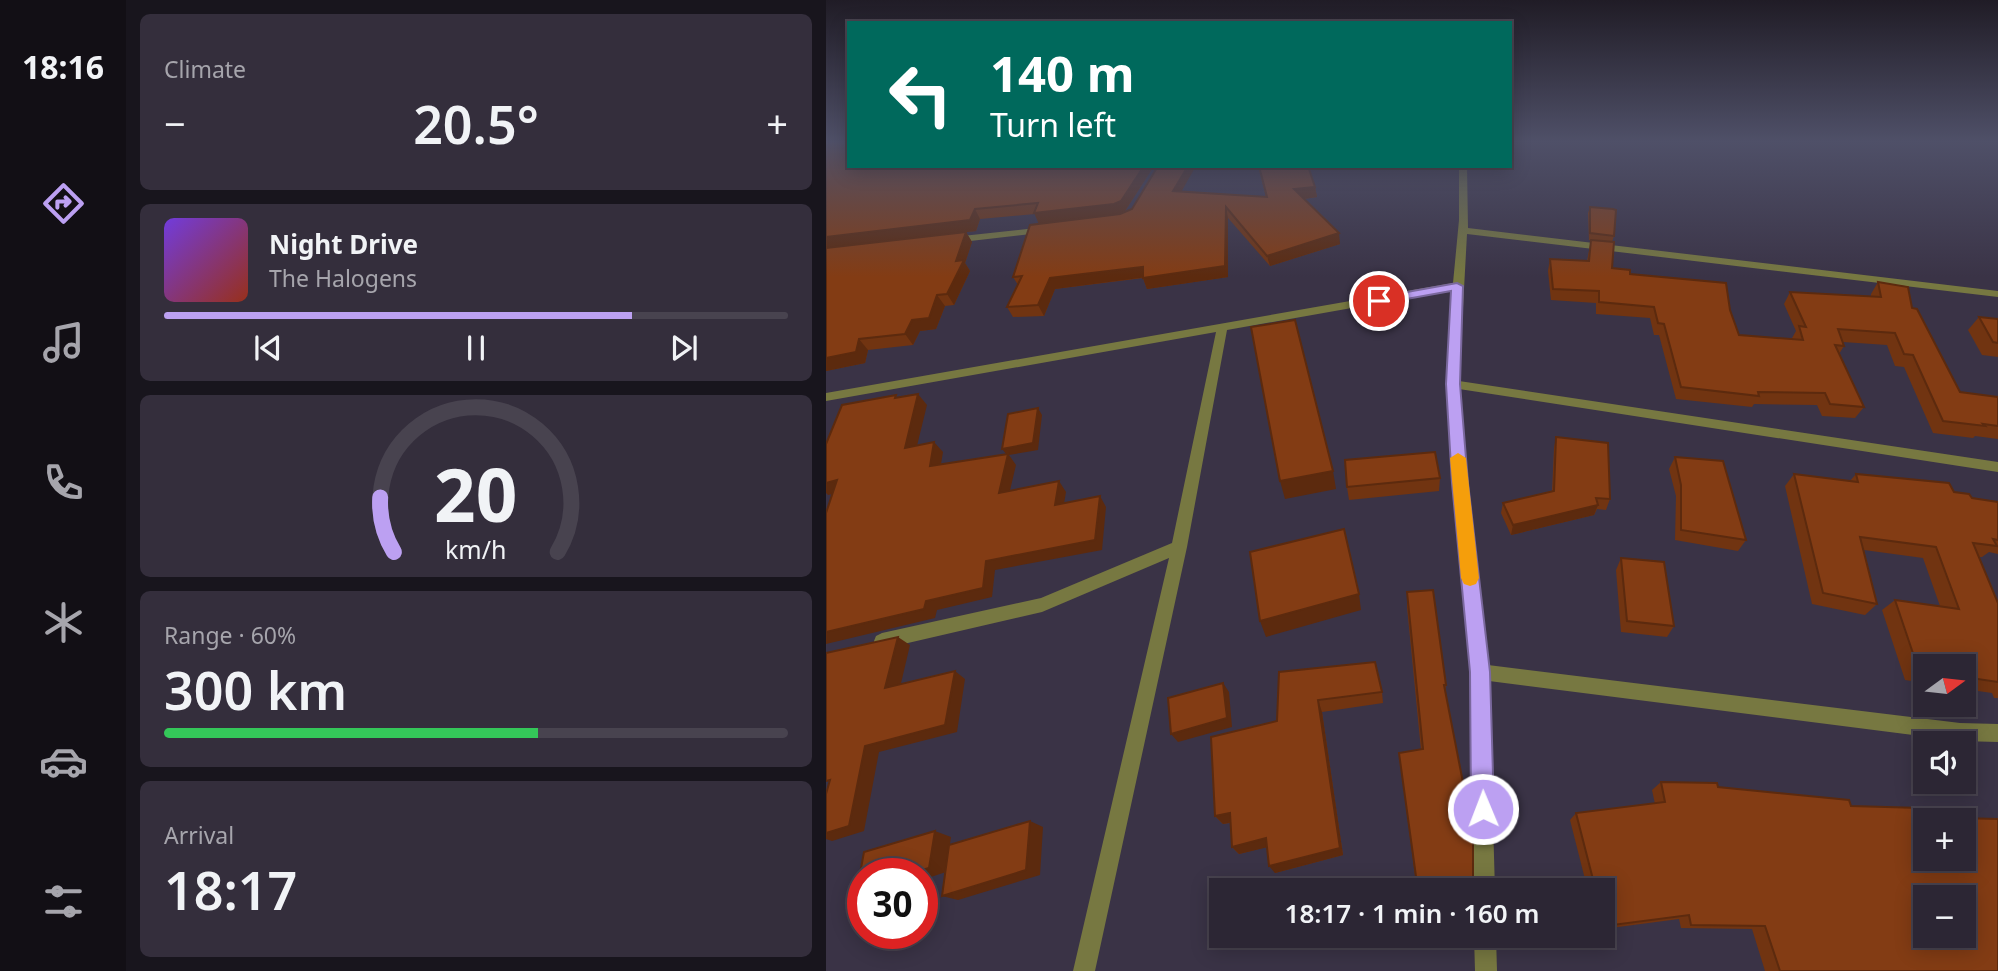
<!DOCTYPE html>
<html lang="en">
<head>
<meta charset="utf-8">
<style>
  :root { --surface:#2c2634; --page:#342e3c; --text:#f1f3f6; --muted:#a6a5ac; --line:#48434f; --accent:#bca0f2 }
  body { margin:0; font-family:"Noto Sans",sans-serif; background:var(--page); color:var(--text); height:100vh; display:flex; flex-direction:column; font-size:26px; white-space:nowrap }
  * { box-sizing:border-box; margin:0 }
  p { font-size:23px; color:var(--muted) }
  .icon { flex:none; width:38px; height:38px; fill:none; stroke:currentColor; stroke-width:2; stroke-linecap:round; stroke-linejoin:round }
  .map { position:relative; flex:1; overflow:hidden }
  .side { display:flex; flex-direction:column; gap:14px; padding:14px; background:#18151d; width:700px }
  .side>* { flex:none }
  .hud { position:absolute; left:21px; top:21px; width:665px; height:147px; border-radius:0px; box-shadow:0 4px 18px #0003,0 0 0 2px var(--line); background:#00695c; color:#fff; overflow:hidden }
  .needle { width:46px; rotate:75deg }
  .buttons { position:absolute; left:1087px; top:654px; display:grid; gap:14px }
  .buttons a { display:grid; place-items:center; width:63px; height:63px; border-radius:0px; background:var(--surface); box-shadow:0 4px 18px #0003,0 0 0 2px var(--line); font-size:35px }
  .speed { position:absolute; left:21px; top:858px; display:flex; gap:14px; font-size:35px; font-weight:700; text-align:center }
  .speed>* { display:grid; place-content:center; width:91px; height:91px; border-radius:50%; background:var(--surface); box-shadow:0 4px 18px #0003,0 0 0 2px var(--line); line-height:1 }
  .speed .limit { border:10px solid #d22; background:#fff; color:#111 }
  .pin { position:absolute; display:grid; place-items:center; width:60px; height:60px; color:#fff; margin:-30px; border:4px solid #fff; border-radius:50%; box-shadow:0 2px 7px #0007 }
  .me { position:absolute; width:77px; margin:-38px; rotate:359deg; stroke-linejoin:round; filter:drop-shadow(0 0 5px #0008) }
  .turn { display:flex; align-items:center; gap:24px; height:147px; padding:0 28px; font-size:32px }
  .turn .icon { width:91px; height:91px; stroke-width:2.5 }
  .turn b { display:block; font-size:49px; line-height:60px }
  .big { font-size:52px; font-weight:600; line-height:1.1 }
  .side .widget { flex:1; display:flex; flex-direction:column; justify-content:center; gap:10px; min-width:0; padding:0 24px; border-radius:10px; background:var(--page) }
  .side .dial { align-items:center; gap:0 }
  .dial svg { height:182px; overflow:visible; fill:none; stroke:var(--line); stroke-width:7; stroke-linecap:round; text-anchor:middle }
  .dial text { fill:var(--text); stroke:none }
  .song { display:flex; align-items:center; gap:21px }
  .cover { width:84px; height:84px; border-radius:10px; background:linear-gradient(135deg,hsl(260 70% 55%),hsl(10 70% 35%)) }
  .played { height:7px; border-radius:4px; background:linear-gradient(90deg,var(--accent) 75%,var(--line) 75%) }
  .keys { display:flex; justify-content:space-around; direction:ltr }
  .heat { display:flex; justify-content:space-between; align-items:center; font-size:38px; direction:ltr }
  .charge { height:10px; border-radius:5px; background:linear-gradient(90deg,#34c759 60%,var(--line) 0) }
  .trip { position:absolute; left:383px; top:878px; width:406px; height:70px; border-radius:0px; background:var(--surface); box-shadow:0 4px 18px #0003,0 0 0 2px var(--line); font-weight:600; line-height:70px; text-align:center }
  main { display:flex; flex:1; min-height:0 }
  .menu { display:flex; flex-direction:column; width:126px; justify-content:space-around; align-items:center; background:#120f15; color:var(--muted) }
  .menu .icon { width:49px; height:49px }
  .menu .active { color:var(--accent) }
  .menu b { font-size:32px; color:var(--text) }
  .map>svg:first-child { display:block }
</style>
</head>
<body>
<main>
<nav class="menu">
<b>18:16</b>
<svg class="icon active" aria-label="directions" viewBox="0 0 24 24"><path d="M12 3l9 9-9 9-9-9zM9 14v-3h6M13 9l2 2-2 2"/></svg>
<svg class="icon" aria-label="music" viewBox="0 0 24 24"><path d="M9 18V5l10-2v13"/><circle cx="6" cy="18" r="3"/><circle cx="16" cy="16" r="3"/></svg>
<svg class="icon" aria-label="phone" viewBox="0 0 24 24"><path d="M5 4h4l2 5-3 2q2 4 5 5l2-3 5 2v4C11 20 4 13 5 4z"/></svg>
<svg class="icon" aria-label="climate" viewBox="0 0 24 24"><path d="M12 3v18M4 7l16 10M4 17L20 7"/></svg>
<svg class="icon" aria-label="car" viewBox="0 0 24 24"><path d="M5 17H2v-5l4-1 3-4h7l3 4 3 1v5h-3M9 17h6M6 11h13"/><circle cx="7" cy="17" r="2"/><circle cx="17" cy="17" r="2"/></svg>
<svg class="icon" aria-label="filters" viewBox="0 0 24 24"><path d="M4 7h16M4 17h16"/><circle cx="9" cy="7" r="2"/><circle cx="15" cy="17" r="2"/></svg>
</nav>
<section class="side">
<div class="widget"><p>Climate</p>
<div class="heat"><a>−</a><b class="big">20.5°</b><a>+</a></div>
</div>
<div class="widget">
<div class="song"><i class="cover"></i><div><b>Night Drive</b><p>The Halogens</p></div></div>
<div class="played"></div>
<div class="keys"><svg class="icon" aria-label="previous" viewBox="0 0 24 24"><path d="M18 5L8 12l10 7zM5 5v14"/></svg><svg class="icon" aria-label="pause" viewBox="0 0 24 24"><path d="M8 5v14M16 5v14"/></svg><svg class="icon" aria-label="next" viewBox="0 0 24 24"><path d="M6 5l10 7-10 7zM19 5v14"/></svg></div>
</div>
<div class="widget dial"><svg viewBox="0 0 100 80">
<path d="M14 69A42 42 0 1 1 86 69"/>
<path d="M14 69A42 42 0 0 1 8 45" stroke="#bca0f2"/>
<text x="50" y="56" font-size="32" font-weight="700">20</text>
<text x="50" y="72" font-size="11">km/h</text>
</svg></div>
<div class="widget"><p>Range · 60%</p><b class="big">300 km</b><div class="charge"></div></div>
<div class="widget"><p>Arrival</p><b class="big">18:17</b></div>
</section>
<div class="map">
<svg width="1172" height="971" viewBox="0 0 1172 971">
  <rect width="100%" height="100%" fill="#3a3346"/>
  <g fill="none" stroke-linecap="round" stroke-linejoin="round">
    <!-- street -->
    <g fill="#777841" fill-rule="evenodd">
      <polygon points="633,166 641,166 642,228 1172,291 1172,297 641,234 633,381 1172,462 1172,472 633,389 638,456 662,665 1134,723 1172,724 1172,742 1134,741 663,681 669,891 647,891 645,673 622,419 621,356 627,290 401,330 361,547 269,971 247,971 343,558 216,612 56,649 50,646 48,641 50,636 56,633 215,598 346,543 390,332 0,401 0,393 627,283 633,220"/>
      <polygon points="219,227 222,228 222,232 127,243 122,240 127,237"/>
      <polygon points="648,936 670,936 671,971 649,971"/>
    </g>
  </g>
  <!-- wall -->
  <g fill="#713411">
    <polygon points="23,166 328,166 299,211 292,214 356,191 440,197 432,166 482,166 489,187 491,197 478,199 514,244 444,266 402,218 402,277 321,289 317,278 229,289 218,316 187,317 181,307 192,285 187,277 213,224 209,214 154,219 150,231 140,232 146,242 139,263 144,271 128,305 119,306 110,329 94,331 87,345 42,350 39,363 0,371"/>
    <polygon points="764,207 788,236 786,242 786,268 904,310 913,335 967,339 966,338 970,331 958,304 964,292 1045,297 1045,294 1052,282 1086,308 1134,392 1172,397 1172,439 1149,436 1147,438 1107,433 1078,367 1069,366 1061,345 1017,342 1018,346 1013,354 1038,407 1029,418 996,416 991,405 928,404 926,407 850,399 833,335 828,335 824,318 770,314 770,303 725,300 722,271 724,259 761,261 765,240 763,240 762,213"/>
    <polygon points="1153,317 1172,319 1172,357 1156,355 1142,330"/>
    <polygon points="730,437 784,499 780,510 771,509 768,515 685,535 675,513 677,503 726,492 728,448"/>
    <polygon points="849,457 920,540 912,551 849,540 850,496 843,469"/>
    <polygon points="968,474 1024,481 1030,474 1128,492 1146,498 1172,502 1172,554 1163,552 1156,557 1153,557 1172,603 1172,698 1168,698 1166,693 1138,689 1138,667 1099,667 1099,683 1079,680 1056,610 1069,600 1114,606 1097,558 1038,550 1051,604 1039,615 986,604 959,486"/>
    <polygon points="614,478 613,491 523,500 521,487"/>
    <polygon points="795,558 848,626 841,637 795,632 790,570"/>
    <polygon points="581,592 620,685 619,693 647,885 658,891 591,891 573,753 595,750 581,607"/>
    <polygon points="453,672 556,692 557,703 496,712 517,855 449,873 441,847 413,854 406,847 404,823 397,824 389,816 451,721"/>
    <polygon points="835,782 892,787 1025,806 1172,971 939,971 926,929 855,928 853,919 777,929 777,891 762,891 744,820 750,813 829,804 826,790"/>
  </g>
  <!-- shaded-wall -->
  <g fill="#5c2a0e">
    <polygon points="318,166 328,166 299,211 292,214 213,224 208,213"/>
    <polygon points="362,166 370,166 350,201 347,191"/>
    <polygon points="489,187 491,197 470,200 468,189"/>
    <polygon points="400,207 402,218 402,277 321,289 317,278"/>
    <polygon points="149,209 154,219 150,231 140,232 146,242 139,263 144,271 128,305 121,294 0,249 0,237"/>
    <polygon points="513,233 514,244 444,266 441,256"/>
    <polygon points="317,267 321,277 229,289 218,316 212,305 224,278"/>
    <polygon points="111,295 119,306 110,329 94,331 87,345 79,334 86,320"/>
    <polygon points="33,339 42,350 39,363 0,371 0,358"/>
    <polygon points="92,394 101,405 88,458 79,448"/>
    <polygon points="212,408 216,415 212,450 183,455 190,465 181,503 173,493 181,455 176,449"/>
    <polygon points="108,442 117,452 113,476 104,466"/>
    <polygon points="507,471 510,489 459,499 454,481"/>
    <polygon points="0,480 11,480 22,491 2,495 0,493"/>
    <polygon points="233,481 240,492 236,515 229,505"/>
    <polygon points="274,496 280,507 276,550 169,570 166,597 111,610 109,618 0,644 0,632 100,601 160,561"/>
    <polygon points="772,505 768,515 685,535 687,525"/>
    <polygon points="533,594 535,610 440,637 434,621"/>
    <polygon points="72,637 84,645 72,696 59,688"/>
    <polygon points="129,671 139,679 131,732 53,752 38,831 6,841 0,839 0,833 39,746"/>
    <polygon points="397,683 403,692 406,727 352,742 345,734"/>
    <polygon points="492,700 496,712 517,855 449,873 443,866"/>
    <polygon points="404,813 411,821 397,824 389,816"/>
    <polygon points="204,821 217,827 214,875 132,900 116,896"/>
    <polygon points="109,831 125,837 120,872 96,880 96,873 85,873"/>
    <polygon points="440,838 446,846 413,854 406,847"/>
  </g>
  <!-- building -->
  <g fill="#833c14" stroke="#5c2a0e" stroke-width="2" fill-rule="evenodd">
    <polygon points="0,141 23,141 23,166 318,166 295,201 288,204 208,213 212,203 149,209 144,220 0,237"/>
    <polygon points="332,166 362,166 347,191 441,197 433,166 482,166 489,187 468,189 513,233 441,256 400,207 399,266 317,278 317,267 224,278 212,305 181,307 196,276 187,277 204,225 294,214 306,209"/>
    <polygon points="764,207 787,209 790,210 788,236 764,233"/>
    <polygon points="140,232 130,261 138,260 121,294 111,295 103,318 86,320 79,334 33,339 30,352 0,358 0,248"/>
    <polygon points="765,240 788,242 786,268 804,270 804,274 900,283 904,310 913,335 977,340 973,326 980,327 964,292 1055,297 1052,282 1082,287 1086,308 1091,309 1134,392 1172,397 1172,426 1157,424 1159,426 1117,421 1087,355 1078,354 1069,333 1012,329 1018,346 1009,345 1038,407 1004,404 999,393 932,392 933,396 855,387 838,324 832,323 828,307 773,302 773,291 727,289 724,259 763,261"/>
    <polygon points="1153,317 1172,319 1172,343 1167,342"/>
    <polygon points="469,320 507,471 454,481 425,327"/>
    <polygon points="92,394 79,448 108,442 104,466 182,454 173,493 233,481 229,505 274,496 269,540 160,561 157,588 100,601 98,609 0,632 0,513 11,480 0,483 0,444 16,405 70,395 69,398"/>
    <polygon points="212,408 207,443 176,449 182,414"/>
    <polygon points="730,437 782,443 784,499 770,498 772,505 687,525 677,503 728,491"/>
    <polygon points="609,452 614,478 521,487 519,460"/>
    <polygon points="849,457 897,461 920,540 855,530 855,485"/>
    <polygon points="968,474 1032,482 1030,474 1123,483 1128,492 1143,494 1146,498 1172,502 1172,540 1167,539 1171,546 1147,543 1172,603 1172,682 1138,677 1138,667 1099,667 1099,671 1093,671 1069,600 1133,609 1110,547 1034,537 1051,604 997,593"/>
    <polygon points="518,529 533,594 434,621 424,552"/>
    <polygon points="795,558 838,562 848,626 801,621"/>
    <polygon points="607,590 620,685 618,685 647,834 647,885 657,888 658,891 592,891 573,753 597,749 581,592"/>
    <polygon points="72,637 59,688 129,671 119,725 39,746 23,826 0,833 0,794 4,780 0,781 0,653"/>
    <polygon points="549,662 556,692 492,700 514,848 443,866 440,838 406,847 404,813 389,816 385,737 451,721 453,672"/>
    <polygon points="397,683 401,718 345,734 342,698"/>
    <path d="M835 782 891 783 892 787 1023 800 1025 806 1130 809 1135 818 1172 819V971H954L939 926 865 925 863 915 779 926 777 920V891H770L750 813 839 802ZM1099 821H1138V859H1099ZM1099 898H1138V936H1099Z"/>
    <polygon points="204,821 200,870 116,896 123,845"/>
    <polygon points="109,831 103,868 85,873 37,873 37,888 31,890 38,852"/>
  </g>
  <!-- sky -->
  <linearGradient id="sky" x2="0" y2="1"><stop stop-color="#201c26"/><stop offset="0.51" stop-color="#4f5068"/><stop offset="1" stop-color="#4f5068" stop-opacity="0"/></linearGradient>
  <rect width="1172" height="277" fill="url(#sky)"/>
  <!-- route -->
  <polygon fill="#bca0f2" stroke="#7a689d" stroke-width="2" points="631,283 637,286 634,384 642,483 664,672 668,809 665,817 657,820 649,817 645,809 644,672 626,483 620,384 625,291 553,304 547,301 553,297"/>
  <!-- slow -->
  <polygon fill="#f59e0b" points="632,453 640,458 653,578 650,584 644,586 638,584 635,578 624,458"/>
</svg>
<div class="buttons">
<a><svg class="needle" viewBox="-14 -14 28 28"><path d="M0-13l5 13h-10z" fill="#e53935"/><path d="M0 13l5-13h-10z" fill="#a6a5ac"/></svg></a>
<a><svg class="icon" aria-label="sound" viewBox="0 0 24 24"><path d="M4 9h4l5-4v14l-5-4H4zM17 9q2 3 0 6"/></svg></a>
<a>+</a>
<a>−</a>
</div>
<div class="speed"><div class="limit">30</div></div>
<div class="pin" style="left:553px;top:301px;background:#d93025"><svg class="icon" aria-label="arrive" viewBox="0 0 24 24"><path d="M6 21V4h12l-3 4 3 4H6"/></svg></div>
<svg class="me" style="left:657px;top:809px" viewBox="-20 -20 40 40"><circle r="17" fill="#bca0f2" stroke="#fff" stroke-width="3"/><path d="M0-11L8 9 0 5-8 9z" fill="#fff"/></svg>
<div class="trip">18:17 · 1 min · 160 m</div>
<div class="hud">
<div class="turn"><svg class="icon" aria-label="left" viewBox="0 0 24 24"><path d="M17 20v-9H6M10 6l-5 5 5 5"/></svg><div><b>140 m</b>Turn left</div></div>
</div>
</div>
</main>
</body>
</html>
